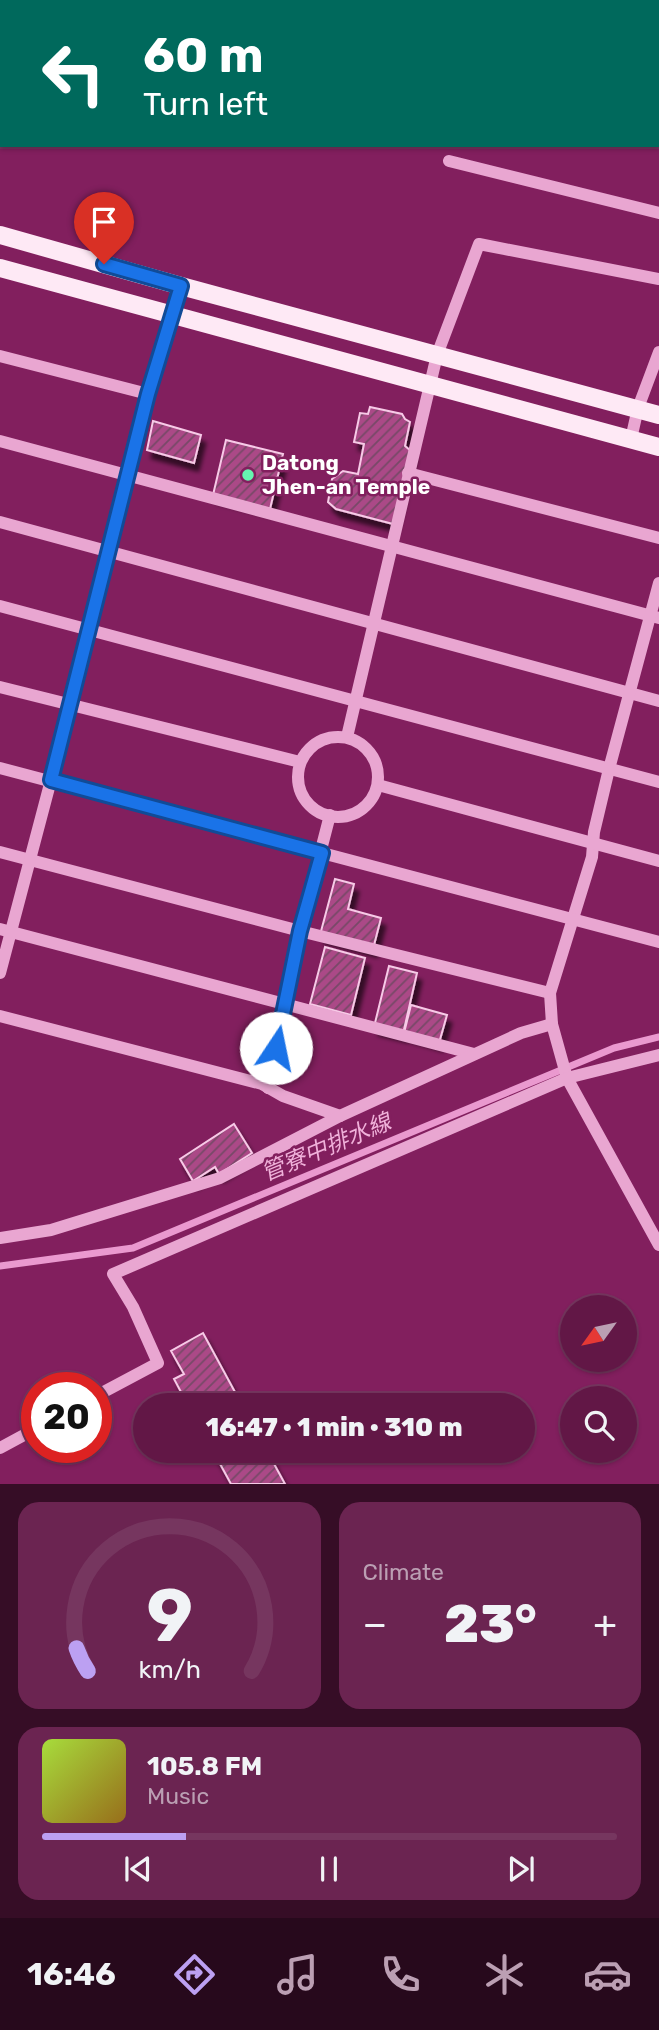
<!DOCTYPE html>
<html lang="en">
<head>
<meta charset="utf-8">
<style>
  :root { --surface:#621746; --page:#6b2451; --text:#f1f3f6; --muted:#bb9fb3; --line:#76365f; --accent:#bca0f2 }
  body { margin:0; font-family:Rubik,"Noto Sans TC",sans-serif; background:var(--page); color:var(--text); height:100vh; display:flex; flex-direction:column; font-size:26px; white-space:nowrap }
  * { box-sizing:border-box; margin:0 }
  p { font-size:23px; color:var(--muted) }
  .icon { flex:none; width:38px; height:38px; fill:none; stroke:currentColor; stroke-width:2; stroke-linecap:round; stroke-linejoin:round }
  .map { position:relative; height:1484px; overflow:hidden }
  .drawer { display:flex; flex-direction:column; gap:18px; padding:18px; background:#360d26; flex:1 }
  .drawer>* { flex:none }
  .banner { position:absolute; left:0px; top:0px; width:660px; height:147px; box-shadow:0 2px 5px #0004,0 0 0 2px var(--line); background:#00695c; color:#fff; overflow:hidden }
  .needle { width:46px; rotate:237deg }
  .controls { position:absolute; left:560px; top:1295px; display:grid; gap:14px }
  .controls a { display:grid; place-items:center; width:77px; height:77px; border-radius:50%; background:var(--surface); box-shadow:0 2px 5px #0004,0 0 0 2px var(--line); font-size:35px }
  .speed { position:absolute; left:21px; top:1372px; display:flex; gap:14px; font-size:35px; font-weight:700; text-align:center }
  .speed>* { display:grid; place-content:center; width:91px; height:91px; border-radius:50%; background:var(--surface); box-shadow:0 2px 5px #0004,0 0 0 2px var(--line); line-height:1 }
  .speed .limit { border:10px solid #d22; background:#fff; color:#111 }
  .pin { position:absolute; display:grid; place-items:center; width:60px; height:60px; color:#fff; margin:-72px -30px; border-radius:50% 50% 50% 0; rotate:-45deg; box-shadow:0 0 7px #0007 }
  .pin .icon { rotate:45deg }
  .me { position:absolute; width:77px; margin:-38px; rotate:11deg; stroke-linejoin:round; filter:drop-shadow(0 0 5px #0008) }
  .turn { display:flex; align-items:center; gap:24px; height:147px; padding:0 28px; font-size:32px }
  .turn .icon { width:91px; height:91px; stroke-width:2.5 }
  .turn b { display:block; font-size:49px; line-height:60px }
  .big { font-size:52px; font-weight:800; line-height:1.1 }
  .drawer .widget { flex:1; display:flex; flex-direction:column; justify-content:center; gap:10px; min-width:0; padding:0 24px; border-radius:21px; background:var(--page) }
  .drawer .dial { align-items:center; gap:0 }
  .dial svg { height:182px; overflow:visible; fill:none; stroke:var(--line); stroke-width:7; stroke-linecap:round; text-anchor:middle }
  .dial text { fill:var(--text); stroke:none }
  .song { display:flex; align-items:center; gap:21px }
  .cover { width:84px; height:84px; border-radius:10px; background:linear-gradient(135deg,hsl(80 70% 55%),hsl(40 70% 35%)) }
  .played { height:7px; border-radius:4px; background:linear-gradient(90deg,var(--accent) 25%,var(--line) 25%) }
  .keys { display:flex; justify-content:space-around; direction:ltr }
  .heat { display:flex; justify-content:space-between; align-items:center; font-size:38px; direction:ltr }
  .drawer .tiles { flex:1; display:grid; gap:18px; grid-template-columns:1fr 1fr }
  .widget:last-child { grid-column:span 2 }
  .trip { position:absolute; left:133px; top:1393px; width:402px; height:70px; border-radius:35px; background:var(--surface); box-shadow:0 2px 5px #0004,0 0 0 2px var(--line); font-weight:800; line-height:70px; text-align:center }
  .menu { display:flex; height:112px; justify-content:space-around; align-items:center; background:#27091c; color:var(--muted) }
  .menu .icon { width:49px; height:49px }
  .menu .selected { color:var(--accent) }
  .menu b { font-size:32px; color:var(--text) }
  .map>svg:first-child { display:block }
</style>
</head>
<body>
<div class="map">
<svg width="659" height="1484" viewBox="0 0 659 1484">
  <defs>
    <pattern id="building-hatch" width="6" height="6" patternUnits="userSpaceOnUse" patternTransform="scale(1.75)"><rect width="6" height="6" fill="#ab4887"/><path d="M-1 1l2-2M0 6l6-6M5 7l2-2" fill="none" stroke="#774a67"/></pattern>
    <filter id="shadow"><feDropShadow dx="4.5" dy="8" stdDeviation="2" flood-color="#0009"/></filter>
  </defs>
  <rect width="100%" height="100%" fill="#821f5e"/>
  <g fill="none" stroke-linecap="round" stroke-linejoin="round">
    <!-- stream -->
    <g stroke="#ea99cf" stroke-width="7">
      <polyline points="255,2 258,0"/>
      <polyline points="0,138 2,137"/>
      <polyline points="0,1266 133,1248 614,1048 659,1037"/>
    </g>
  </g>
  <!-- building -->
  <g fill="url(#building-hatch)" stroke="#f7cae7" stroke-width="2" filter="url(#shadow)">
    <polygon points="370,407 402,414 405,419 410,422 405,446 412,452 393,524 336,509 328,502 332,479 343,471 358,474 364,444 354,442 360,413 368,414"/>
    <polygon points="153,421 201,435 194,463 147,450"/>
    <polygon points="226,440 283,454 270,509 213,495"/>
    <polygon points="335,879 354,884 348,909 381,918 373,949 320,935"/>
    <polygon points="325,947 365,958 351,1015 310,1004"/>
    <polygon points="389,966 417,973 403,1034 374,1027"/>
    <polygon points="411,1005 447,1015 439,1043 404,1033"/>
    <polygon points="234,1124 252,1153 219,1174 215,1167 193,1181 180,1159"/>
    <polygon points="203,1333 242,1405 188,1405 174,1379 184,1374 171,1351"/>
    <polygon points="213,1451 267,1451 285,1484 231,1484"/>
  </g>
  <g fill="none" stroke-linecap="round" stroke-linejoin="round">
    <!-- minor -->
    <g stroke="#e9a6d1" stroke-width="12">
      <polyline points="157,2 160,0"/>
      <polyline points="0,90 2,89"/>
      <polyline points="449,161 659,213"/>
      <polyline points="0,356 148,394"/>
      <polyline points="631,439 638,408 659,352"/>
      <polyline points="0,441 659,618"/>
      <polyline points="408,473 659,538"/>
      <polyline points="0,522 659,701"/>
      <polyline points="659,583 609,769 594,832 592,857 550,993 552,1024 567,1078 659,1245"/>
      <polyline points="0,606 659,782"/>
      <polyline points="0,687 300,762"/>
      <polyline points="347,737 437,355 479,244 659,279"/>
      <circle cx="338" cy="777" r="40"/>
      <polyline points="0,768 659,942"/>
      <polyline points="378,785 659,861"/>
      <polyline points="0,852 300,931 550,993"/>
      <polyline points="0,929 474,1054"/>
      <polyline points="0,973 51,780 148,394 181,286"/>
      <polyline points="0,1016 262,1084 283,1096 340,1116"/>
      <polyline points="268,1088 300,931 330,815"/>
      <polyline points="0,1238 51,1230 220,1178 340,1116 521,1033 552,1024"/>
      <polyline points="96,1396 158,1363 133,1307 113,1274 567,1078 659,1055"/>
      <polyline points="0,1448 37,1428"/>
    </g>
    <!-- major -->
    <g stroke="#fee9f5" stroke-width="18">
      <polyline points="0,235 181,286 659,415"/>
      <polyline points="0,268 659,447"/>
    </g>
  </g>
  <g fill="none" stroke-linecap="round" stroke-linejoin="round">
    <!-- route casing -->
    <g stroke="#114b97" stroke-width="18">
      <polyline id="route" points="104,264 181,286 148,394 51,780 322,853 300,931 276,1048"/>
    </g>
    <!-- route -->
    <use href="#route" stroke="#1a73e8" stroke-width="12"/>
  </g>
  <!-- markers -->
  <circle fill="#66f6b0" stroke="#821f5e" stroke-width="2.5" cx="248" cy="475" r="7"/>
  <g text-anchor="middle" stroke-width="5" stroke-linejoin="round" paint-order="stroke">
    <!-- poi labels -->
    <g font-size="21" font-weight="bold" fill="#fff" stroke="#821f5e" text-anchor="start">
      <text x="262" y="470">Datong<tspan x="262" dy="24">Jhen-an Temple</tspan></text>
    </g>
    <!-- water labels -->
    <g font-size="23" font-style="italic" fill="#f0b1da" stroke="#821f5e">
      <text transform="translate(326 1147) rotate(-23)" y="8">管寮中排水線</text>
    </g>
  </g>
</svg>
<div class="controls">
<a><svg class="needle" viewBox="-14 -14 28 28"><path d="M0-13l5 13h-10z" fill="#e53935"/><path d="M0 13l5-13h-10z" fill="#bb9fb3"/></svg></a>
<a><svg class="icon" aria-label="search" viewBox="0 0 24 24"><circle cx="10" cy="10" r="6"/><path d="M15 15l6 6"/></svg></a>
</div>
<div class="speed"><div class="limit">20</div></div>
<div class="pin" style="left:104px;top:264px;background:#d93025"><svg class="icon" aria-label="arrive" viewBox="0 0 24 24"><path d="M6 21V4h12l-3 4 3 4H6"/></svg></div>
<svg class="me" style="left:276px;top:1048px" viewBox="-20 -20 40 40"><circle r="19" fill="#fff"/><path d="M0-13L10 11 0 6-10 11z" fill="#1a73e8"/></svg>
<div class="trip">16:47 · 1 min · 310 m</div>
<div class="banner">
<div class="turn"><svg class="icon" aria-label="left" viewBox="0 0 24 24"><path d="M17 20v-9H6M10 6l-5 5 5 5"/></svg><div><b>60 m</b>Turn left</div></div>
</div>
</div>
<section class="drawer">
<div class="tiles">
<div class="widget dial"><svg viewBox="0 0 100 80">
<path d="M14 69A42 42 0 1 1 86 69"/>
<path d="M14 69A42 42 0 0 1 9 59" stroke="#bca0f2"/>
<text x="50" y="56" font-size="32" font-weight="700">9</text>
<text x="50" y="72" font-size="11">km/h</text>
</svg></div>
<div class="widget"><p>Climate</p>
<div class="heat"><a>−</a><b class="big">23°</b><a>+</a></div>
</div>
<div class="widget">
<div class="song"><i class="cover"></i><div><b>105.8 FM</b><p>Music</p></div></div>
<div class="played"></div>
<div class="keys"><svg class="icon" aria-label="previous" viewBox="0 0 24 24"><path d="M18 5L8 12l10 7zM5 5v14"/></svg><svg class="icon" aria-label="pause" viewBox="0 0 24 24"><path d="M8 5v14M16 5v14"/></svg><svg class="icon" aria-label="next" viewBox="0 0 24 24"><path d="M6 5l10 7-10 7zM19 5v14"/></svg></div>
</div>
</div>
</section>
<nav class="menu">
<b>16:46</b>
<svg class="icon selected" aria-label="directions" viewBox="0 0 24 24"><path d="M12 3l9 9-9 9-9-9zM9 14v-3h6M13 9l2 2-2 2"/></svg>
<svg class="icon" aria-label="music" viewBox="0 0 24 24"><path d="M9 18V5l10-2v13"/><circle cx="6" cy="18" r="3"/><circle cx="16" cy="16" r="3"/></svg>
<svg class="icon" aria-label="phone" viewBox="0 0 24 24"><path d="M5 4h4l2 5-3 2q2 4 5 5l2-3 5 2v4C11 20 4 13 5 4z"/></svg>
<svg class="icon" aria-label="climate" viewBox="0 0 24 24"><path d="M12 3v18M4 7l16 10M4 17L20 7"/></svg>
<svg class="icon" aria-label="car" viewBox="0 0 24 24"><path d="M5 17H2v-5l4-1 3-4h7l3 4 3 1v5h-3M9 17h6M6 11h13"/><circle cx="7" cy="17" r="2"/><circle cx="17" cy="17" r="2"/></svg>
</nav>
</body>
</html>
